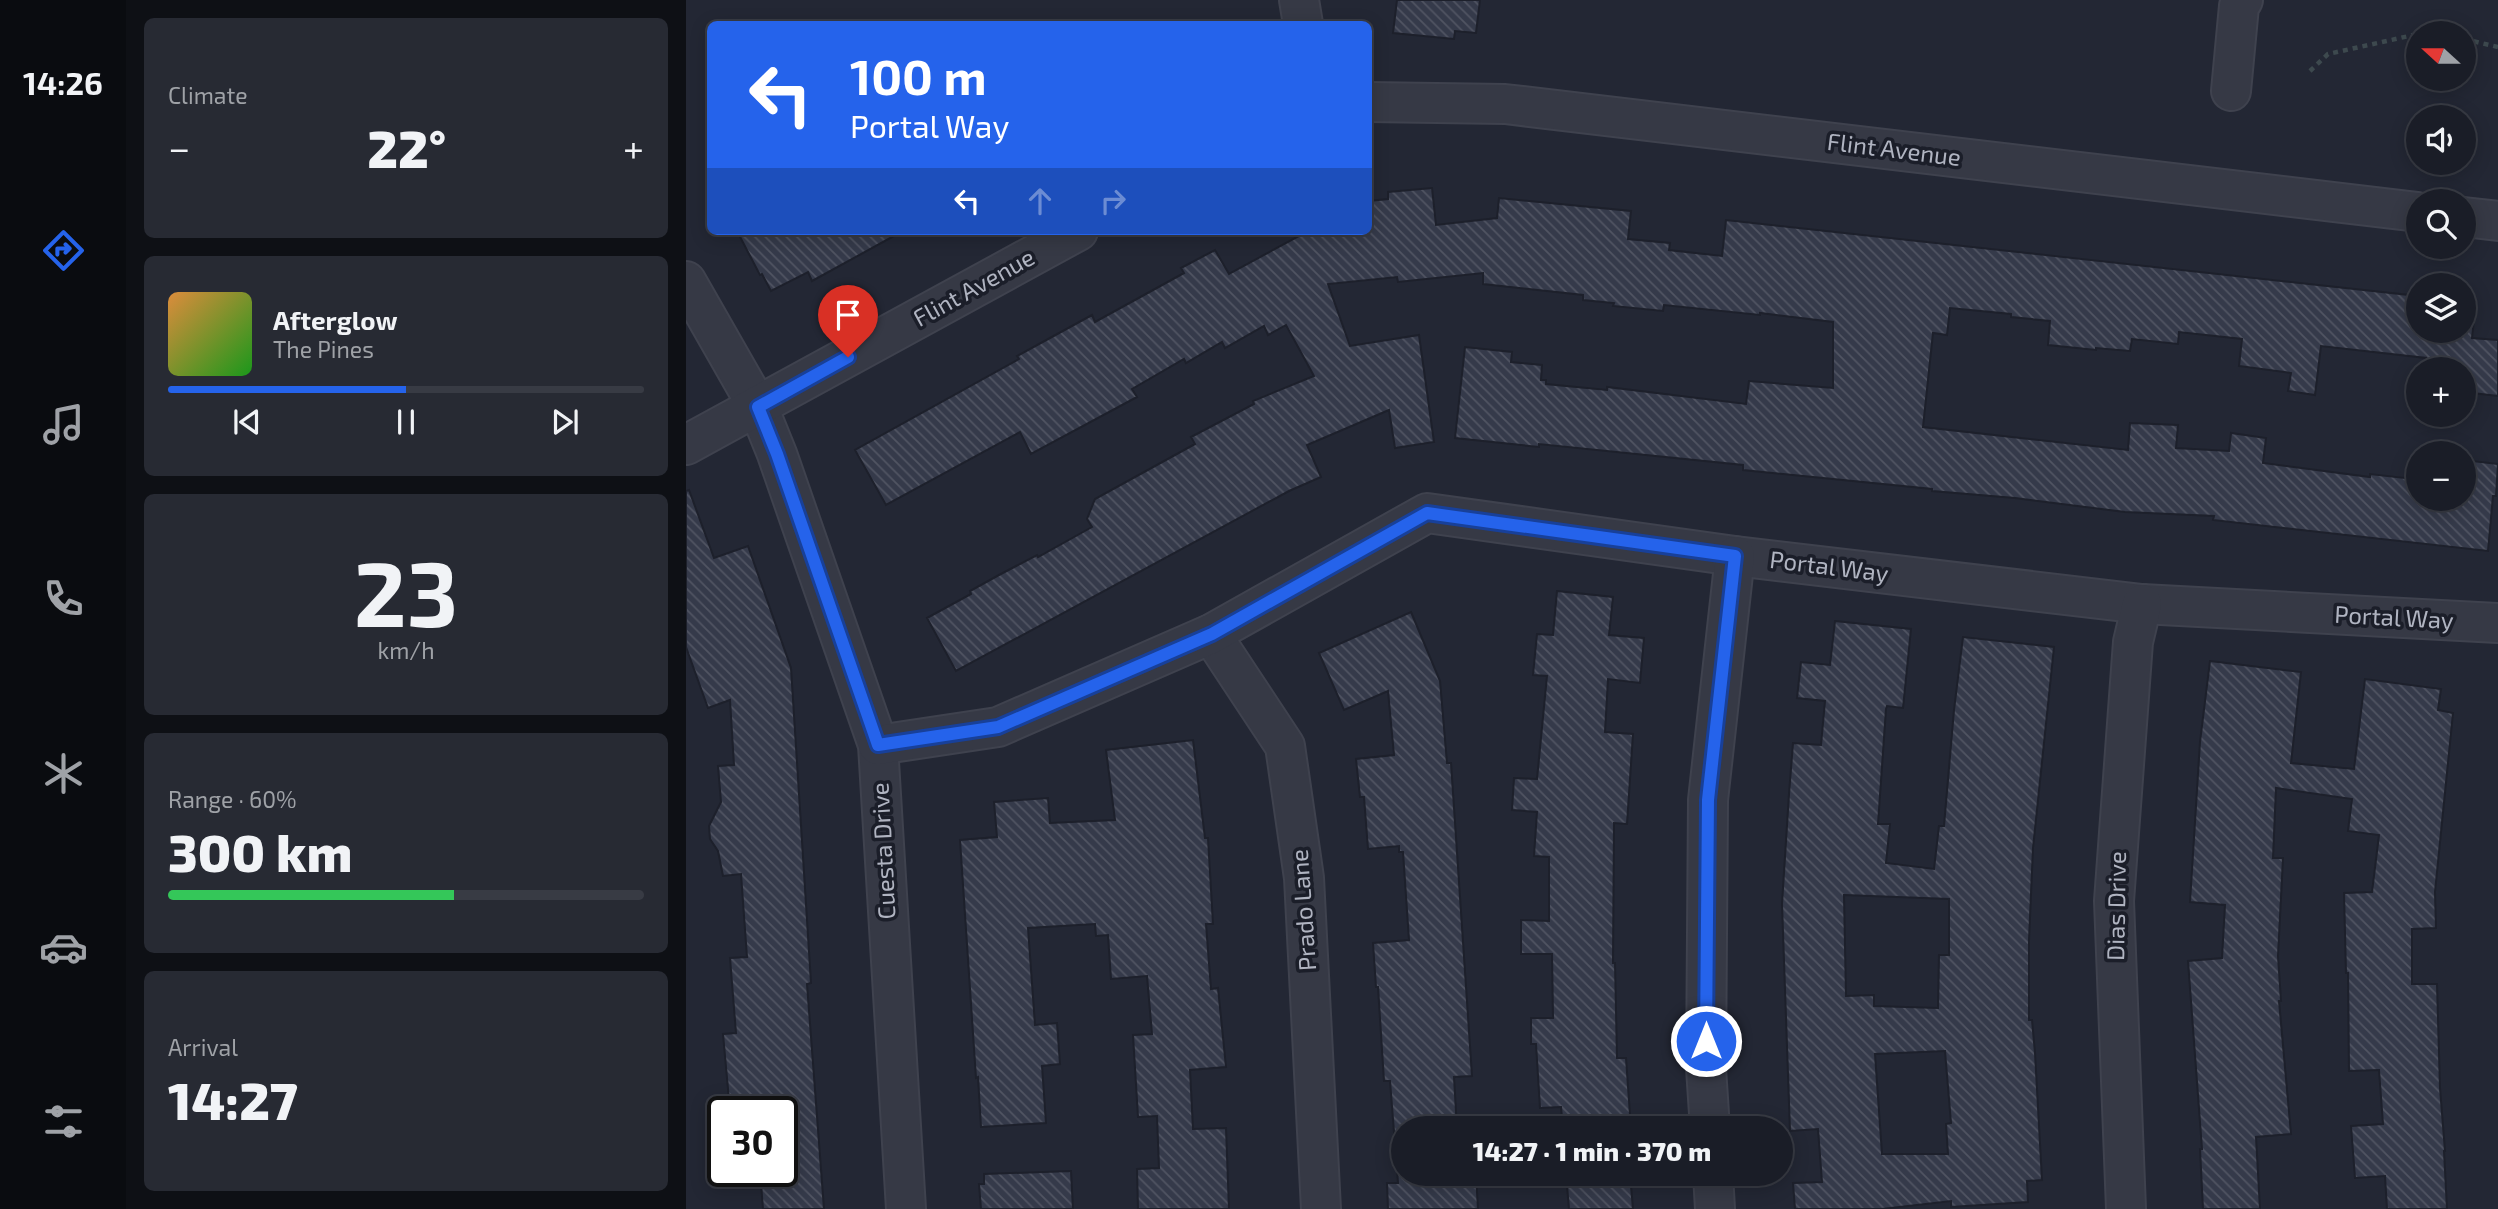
<!DOCTYPE html>
<html lang="en">
<head>
<meta charset="utf-8">
<style>
  :root { --surface:#1a1d27; --page:#272a33; --text:#f1f3f6; --muted:#9fa2a7; --line:#383b44; --accent:#2563eb }
  body { margin:0; font-family:"Exo 2",sans-serif; background:var(--page); color:var(--text); height:100vh; display:flex; flex-direction:column; font-size:26px; white-space:nowrap }
  * { box-sizing:border-box; margin:0 }
  p { font-size:23px; color:var(--muted) }
  .icon { flex:none; width:38px; height:38px; fill:none; stroke:currentColor; stroke-width:2; stroke-linecap:round; stroke-linejoin:round }
  .map { position:relative; flex:1; overflow:hidden }
  .side { display:flex; flex-direction:column; gap:18px; padding:18px; background:#0e1015; width:560px }
  .side>* { flex:none }
  .guide { position:absolute; left:21px; top:21px; width:665px; height:214px; border-radius:10px; box-shadow:0 4px 18px #0003,0 0 0 2px var(--line); background:#2563eb; color:#fff; overflow:hidden }
  .needle { width:46px; rotate:291deg }
  .controls { position:absolute; left:1720px; top:21px; display:grid; gap:14px }
  .controls a { display:grid; place-items:center; width:70px; height:70px; border-radius:50%; background:var(--surface); box-shadow:0 4px 18px #0003,0 0 0 2px var(--line); font-size:35px }
  .speed { position:absolute; left:21px; top:1096px; display:flex; gap:14px; font-size:35px; font-weight:700; text-align:center }
  .speed>* { display:grid; place-content:center; width:91px; height:91px; border-radius:50%; background:var(--surface); box-shadow:0 4px 18px #0003,0 0 0 2px var(--line); line-height:1 }
  .speed .limit { border:4px solid #111; border-radius:10px; background:#fff; color:#111 }
  .pin { position:absolute; display:grid; place-items:center; width:60px; height:60px; color:#fff; margin:-72px -30px; border-radius:50% 50% 50% 0; rotate:-45deg; box-shadow:0 0 7px #0007 }
  .pin .icon { rotate:45deg }
  .me { position:absolute; width:77px; margin:-38px; rotate:0deg; stroke-linejoin:round; filter:drop-shadow(0 0 5px #0008) }
  .turn { display:flex; align-items:center; gap:24px; height:147px; padding:0 28px; font-size:32px }
  .turn .icon { width:91px; height:91px; stroke-width:2.5 }
  .turn b { display:block; font-size:49px; line-height:60px }
  .lanes { display:flex; align-items:center; height:66px; padding:0 28px; background:#0003; justify-content:center; gap:35px; direction:ltr }
  .lanes .off { opacity:.35 }
  .big { font-size:52px; font-weight:800; line-height:1.1 }
  .side .card { flex:1; display:flex; flex-direction:column; justify-content:center; gap:10px; min-width:0; padding:0 24px; border-radius:10px; background:var(--page) }
  .side .dial { align-items:center; gap:0 }
  .dial b { font-size:91px; line-height:1 }
  .song { display:flex; align-items:center; gap:21px }
  .cover { width:84px; height:84px; border-radius:10px; background:linear-gradient(135deg,hsl(30 70% 55%),hsl(120 70% 35%)) }
  .played { height:7px; border-radius:4px; background:linear-gradient(90deg,var(--accent) 50%,var(--line) 50%) }
  .keys { display:flex; justify-content:space-around; direction:ltr }
  .heat { display:flex; justify-content:space-between; align-items:center; font-size:38px; direction:ltr }
  .charge { height:10px; border-radius:5px; background:linear-gradient(90deg,#34c759 60%,var(--line) 0) }
  .trip { position:absolute; left:705px; top:1116px; width:402px; height:70px; border-radius:35px; background:var(--surface); box-shadow:0 4px 18px #0003,0 0 0 2px var(--line); font-weight:800; line-height:70px; text-align:center }
  main { display:flex; flex:1; min-height:0 }
  .tab-bar { display:flex; flex-direction:column; width:126px; justify-content:space-around; align-items:center; background:#0a0c10; color:var(--muted) }
  .tab-bar .icon { width:49px; height:49px }
  .tab-bar .on { color:var(--accent) }
  .tab-bar b { font-size:32px; color:var(--text) }
  .map>svg:first-child { display:block }
</style>
</head>
<body>
<main>
<nav class="tab-bar">
<b>14:26</b>
<svg class="icon on" aria-label="directions" viewBox="0 0 24 24"><path d="M12 3l9 9-9 9-9-9zM9 14v-3h6M13 9l2 2-2 2"/></svg>
<svg class="icon" aria-label="music" viewBox="0 0 24 24"><path d="M9 18V5l10-2v13"/><circle cx="6" cy="18" r="3"/><circle cx="16" cy="16" r="3"/></svg>
<svg class="icon" aria-label="phone" viewBox="0 0 24 24"><path d="M5 4h4l2 5-3 2q2 4 5 5l2-3 5 2v4C11 20 4 13 5 4z"/></svg>
<svg class="icon" aria-label="climate" viewBox="0 0 24 24"><path d="M12 3v18M4 7l16 10M4 17L20 7"/></svg>
<svg class="icon" aria-label="car" viewBox="0 0 24 24"><path d="M5 17H2v-5l4-1 3-4h7l3 4 3 1v5h-3M9 17h6M6 11h13"/><circle cx="7" cy="17" r="2"/><circle cx="17" cy="17" r="2"/></svg>
<svg class="icon" aria-label="filters" viewBox="0 0 24 24"><path d="M4 7h16M4 17h16"/><circle cx="9" cy="7" r="2"/><circle cx="15" cy="17" r="2"/></svg>
</nav>
<section class="side">
<div class="card"><p>Climate</p>
<div class="heat"><a>−</a><b class="big">22°</b><a>+</a></div>
</div>
<div class="card">
<div class="song"><i class="cover"></i><div><b>Afterglow</b><p>The Pines</p></div></div>
<div class="played"></div>
<div class="keys"><svg class="icon" aria-label="previous" viewBox="0 0 24 24"><path d="M18 5L8 12l10 7zM5 5v14"/></svg><svg class="icon" aria-label="pause" viewBox="0 0 24 24"><path d="M8 5v14M16 5v14"/></svg><svg class="icon" aria-label="next" viewBox="0 0 24 24"><path d="M6 5l10 7-10 7zM19 5v14"/></svg></div>
</div>
<div class="card dial"><b>23</b><p>km/h</p></div>
<div class="card"><p>Range · 60%</p><b class="big">300 km</b><div class="charge"></div></div>
<div class="card"><p>Arrival</p><b class="big">14:27</b></div>
</section>
<div class="map">
<svg width="1812" height="1209" viewBox="0 0 1812 1209">
  <defs>
    <pattern id="building-back-hatch" width="6" height="6" patternUnits="userSpaceOnUse" patternTransform="scale(1.75)"><rect width="6" height="6" fill="#353a4a"/><path d="M-1 5l2 2M0 0l6 6M5-1l2 2" fill="none" stroke="#505462"/></pattern>
  </defs>
  <rect width="100%" height="100%" fill="#232734"/>
  <!-- building -->
  <g fill="url(#building-back-hatch)" stroke="#1d202b" stroke-width="2" fill-rule="evenodd">
    <polygon points="711,0 794,0 790,33 769,31 768,39 707,33"/>
    <polygon points="746,188 750,225 811,218 813,198 945,211 942,239 984,243 983,250 1036,256 1040,220 1732,296 1732,331 1778,331 1778,301 1790,302 1786,338 1812,340 1812,396 1778,392 1778,369 1739,369 1740,358 1635,346 1629,395 1602,391 1605,373 1553,366 1556,339 1493,332 1492,344 1446,339 1444,351 1410,348 1410,350 1362,345 1364,321 1325,317 1325,314 1264,308 1261,335 1247,333 1237,427 1442,450 1444,423 1492,425 1490,448 1543,451 1545,433 1580,438 1577,463 1684,477 1684,474 1727,479 1727,475 1732,475 1732,499 1778,499 1778,460 1812,464 1810,496 1807,496 1802,551 1527,520 1528,516 1439,512 1329,498 1246,491 1246,489 1057,470 1057,465 853,444 853,447 769,438 779,347 826,352 825,362 856,365 855,380 860,380 860,384 921,390 921,387 1060,404 1063,381 1147,388 1147,322 1074,313 1074,315 978,305 977,311 927,306 928,303 897,300 897,295 797,284 797,273 712,282 711,277 642,284 664,346 733,335 748,442 709,448 703,410 621,445 635,477 603,491 270,671 241,618 285,594 284,591 313,575 351,555 352,557 406,527 401,519 409,499 509,444 505,437 568,404 567,401 628,376 600,325 582,335 578,326 539,348 536,342 500,363 498,359 446,389 451,397 345,454 334,432 200,505 169,450 333,359 331,356 364,338 406,315 409,322 498,273 495,268 529,250 543,274 622,231 682,231 682,201 702,199 702,192"/>
    <polygon points="51,231 217,231 126,281 122,272 85,291 76,274 74,275"/>
    <polygon points="3,490 28,558 62,546 105,668 125,983 121,984 138,1209 77,1209 74,1171 96,1171 96,1111 44,1111 37,1034 50,1033 44,958 61,957 55,874 37,876 32,851 24,839 23,826 35,802 32,766 48,765 44,700 22,708 0,647 0,491"/>
    <polygon points="871,591 927,597 923,635 958,638 954,683 922,679 919,732 947,734 941,824 928,823 927,963 929,963 931,1058 940,1058 945,1129 877,1129 875,1107 854,1108 850,1044 845,1044 845,1018 867,1018 866,954 835,954 835,920 863,921 863,857 848,856 851,812 826,810 828,778 851,779 861,676 847,675 851,634 867,635"/>
    <polygon points="725,612 754,681 761,763 765,763 786,1076 768,1077 771,1129 718,1129 718,1174 790,1174 792,1209 702,1209 701,1183 712,1183 704,1081 698,1081 692,987 690,987 687,943 723,940 717,852 713,852 713,846 682,849 678,797 674,797 670,759 708,755 702,691 658,710 633,653"/>
    <path d="M1149 621 1225 629 1217 708 1201 706 1200 709 1192 824H1204L1200 863 1248 869 1253 826H1258L1268 710 1277 637 1368 647 1347 848 1343 940V1020H1346L1349 1053 1356 1180 1341 1181 1342 1202 1265 1207V1201L1196 1209H1109L1107 1183 1136 1182 1132 1129 1104 1131 1096 904 1103 794 1107 743 1135 745 1139 701 1111 698 1115 662 1144 665ZM1158 895 1263 899V955H1253L1252 1008 1188 1006V995L1160 996ZM1259 1051 1265 1123 1260 1124 1262 1154H1196L1189 1054Z"/>
    <polygon points="1524,661 1615,672 1605,763 1668,769 1679,679 1755,689 1752,710 1767,713 1749,892 1750,928 1726,929 1726,984 1751,984 1754,1088 1759,1151 1758,1151 1761,1209 1701,1209 1699,1176 1669,1178 1665,1126 1697,1124 1693,1070 1663,1071 1662,973 1660,973 1658,893 1686,892 1693,835 1662,831 1666,799 1590,788 1587,858 1597,858 1592,956 1595,1001 1593,1001 1605,1134 1570,1137 1574,1209 1517,1209 1514,1149 1516,1149 1502,961 1536,958 1539,905 1504,902 1514,742"/>
    <polygon points="507,740 519,838 522,838 527,924 520,924 525,989 532,988 540,1067 504,1070 507,1129 540,1128 543,1209 452,1209 451,1169 473,1168 471,1116 452,1117 447,1035 466,1034 461,976 425,979 422,935 410,936 409,924 342,928 349,1025 371,1023 374,1064 356,1066 360,1123 295,1127 292,1077 290,1078 274,840 311,837 308,802 362,798 364,823 429,820 420,750"/>
    <polygon points="385,1171 387,1209 295,1209 293,1184 298,1184 298,1174"/>
    <polygon points="880,1174 944,1174 947,1209 883,1209"/>
  </g>
  <g fill="none" stroke-linecap="round" stroke-linejoin="round">
    <!-- minor casing -->
    <g stroke="#3f424e" stroke-width="42">
      <g id="minor">
        <polyline points="613,0 617,24"/>
        <polyline points="1545,91 1553,6 1557,0"/>
        <polyline points="682,102 819,104 1732,212"/>
        <polyline points="1778,217 1812,221"/>
        <polyline points="0,281 72,407 91,454 192,745 220,1209"/>
        <polyline points="0,445 392,231"/>
        <polyline points="525,634 599,746 618,878 635,1209"/>
        <polyline points="192,745 312,727 525,634 741,513 1049,556 1456,604 1812,623"/>
        <polyline points="1024,1129 1020,1068 1022,800 1049,556"/>
        <polyline points="1027,1174 1029,1209"/>
        <polyline points="1440,1209 1428,901 1447,642 1456,604"/>
      </g>
    </g>
    <!-- path -->
    <g stroke="#3d494e" stroke-width="4.5" stroke-dasharray="5 5" stroke-linecap="butt">
      <polyline points="1736,33 1745,31 1754,33"/>
      <polyline points="1778,39 1812,47"/>
      <polyline points="1624,71 1642,54 1732,34"/>
    </g>
    <!-- minor -->
    <use href="#minor" stroke="#363945" stroke-width="38"/>
  </g>
  <g fill="none" stroke-linecap="round" stroke-linejoin="round">
    <!-- route casing -->
    <g stroke="#184099" stroke-width="18">
      <polyline id="route" points="162,357 72,407 91,454 192,745 312,727 526,634 741,513 1049,556 1022,800 1020,1041"/>
    </g>
    <!-- route -->
    <use href="#route" stroke="#2563eb" stroke-width="12"/>
  </g>
  <g text-anchor="middle" stroke-width="7" stroke-linejoin="round" paint-order="stroke">
    <!-- street labels -->
    <g font-size="24" fill="#b0b4c1" stroke="#1b1e29">
      <text transform="translate(1208 150) rotate(7)" y="8">Flint Avenue</text>
      <text transform="translate(288 288) rotate(-29)" y="8">Flint Avenue</text>
      <text transform="translate(1143 567) rotate(7)" y="8">Portal Way</text>
      <text transform="translate(1708 618) rotate(3)" y="8">Portal Way</text>
      <text transform="translate(198 851) rotate(-93)" y="8">Cuesta Drive</text>
      <text transform="translate(1431 906) rotate(-89)" y="8">Dias Drive</text>
      <text transform="translate(618 910) rotate(-94)" y="8">Prado Lane</text>
    </g>
  </g>
</svg>
<div class="controls">
<a><svg class="needle" viewBox="-14 -14 28 28"><path d="M0-13l5 13h-10z" fill="#e53935"/><path d="M0 13l5-13h-10z" fill="#9fa2a7"/></svg></a>
<a><svg class="icon" aria-label="sound" viewBox="0 0 24 24"><path d="M4 9h4l5-4v14l-5-4H4zM17 9q2 3 0 6"/></svg></a>
<a><svg class="icon" aria-label="search" viewBox="0 0 24 24"><circle cx="10" cy="10" r="6"/><path d="M15 15l6 6"/></svg></a>
<a><svg class="icon" aria-label="layers" viewBox="0 0 24 24"><path d="M12 4l9 5-9 5-9-5zM3 14l9 5 9-5"/></svg></a>
<a>+</a>
<a>−</a>
</div>
<div class="speed"><div class="limit">30</div></div>
<div class="pin" style="left:162px;top:357px;background:#d93025"><svg class="icon" aria-label="arrive" viewBox="0 0 24 24"><path d="M6 21V4h12l-3 4 3 4H6"/></svg></div>
<svg class="me" style="left:1020px;top:1041px" viewBox="-20 -20 40 40"><circle r="17" fill="#2563eb" stroke="#fff" stroke-width="3"/><path d="M0-11L8 9 0 5-8 9z" fill="#fff"/></svg>
<div class="trip">14:27 · 1 min · 370 m</div>
<div class="guide">
<div class="turn"><svg class="icon" aria-label="left" viewBox="0 0 24 24"><path d="M17 20v-9H6M10 6l-5 5 5 5"/></svg><div><b>100 m</b>Portal Way</div></div>
<div class="lanes"><svg class="icon" aria-label="left" viewBox="0 0 24 24"><path d="M17 20v-9H6M10 6l-5 5 5 5"/></svg><svg class="icon off" aria-label="ahead" viewBox="0 0 24 24"><path d="M12 20V5M6 11l6-6 6 6"/></svg><svg class="icon off" aria-label="right" viewBox="0 0 24 24"><path d="M7 20v-9h11M14 6l5 5-5 5"/></svg></div>
</div>
</div>
</main>
</body>
</html>
